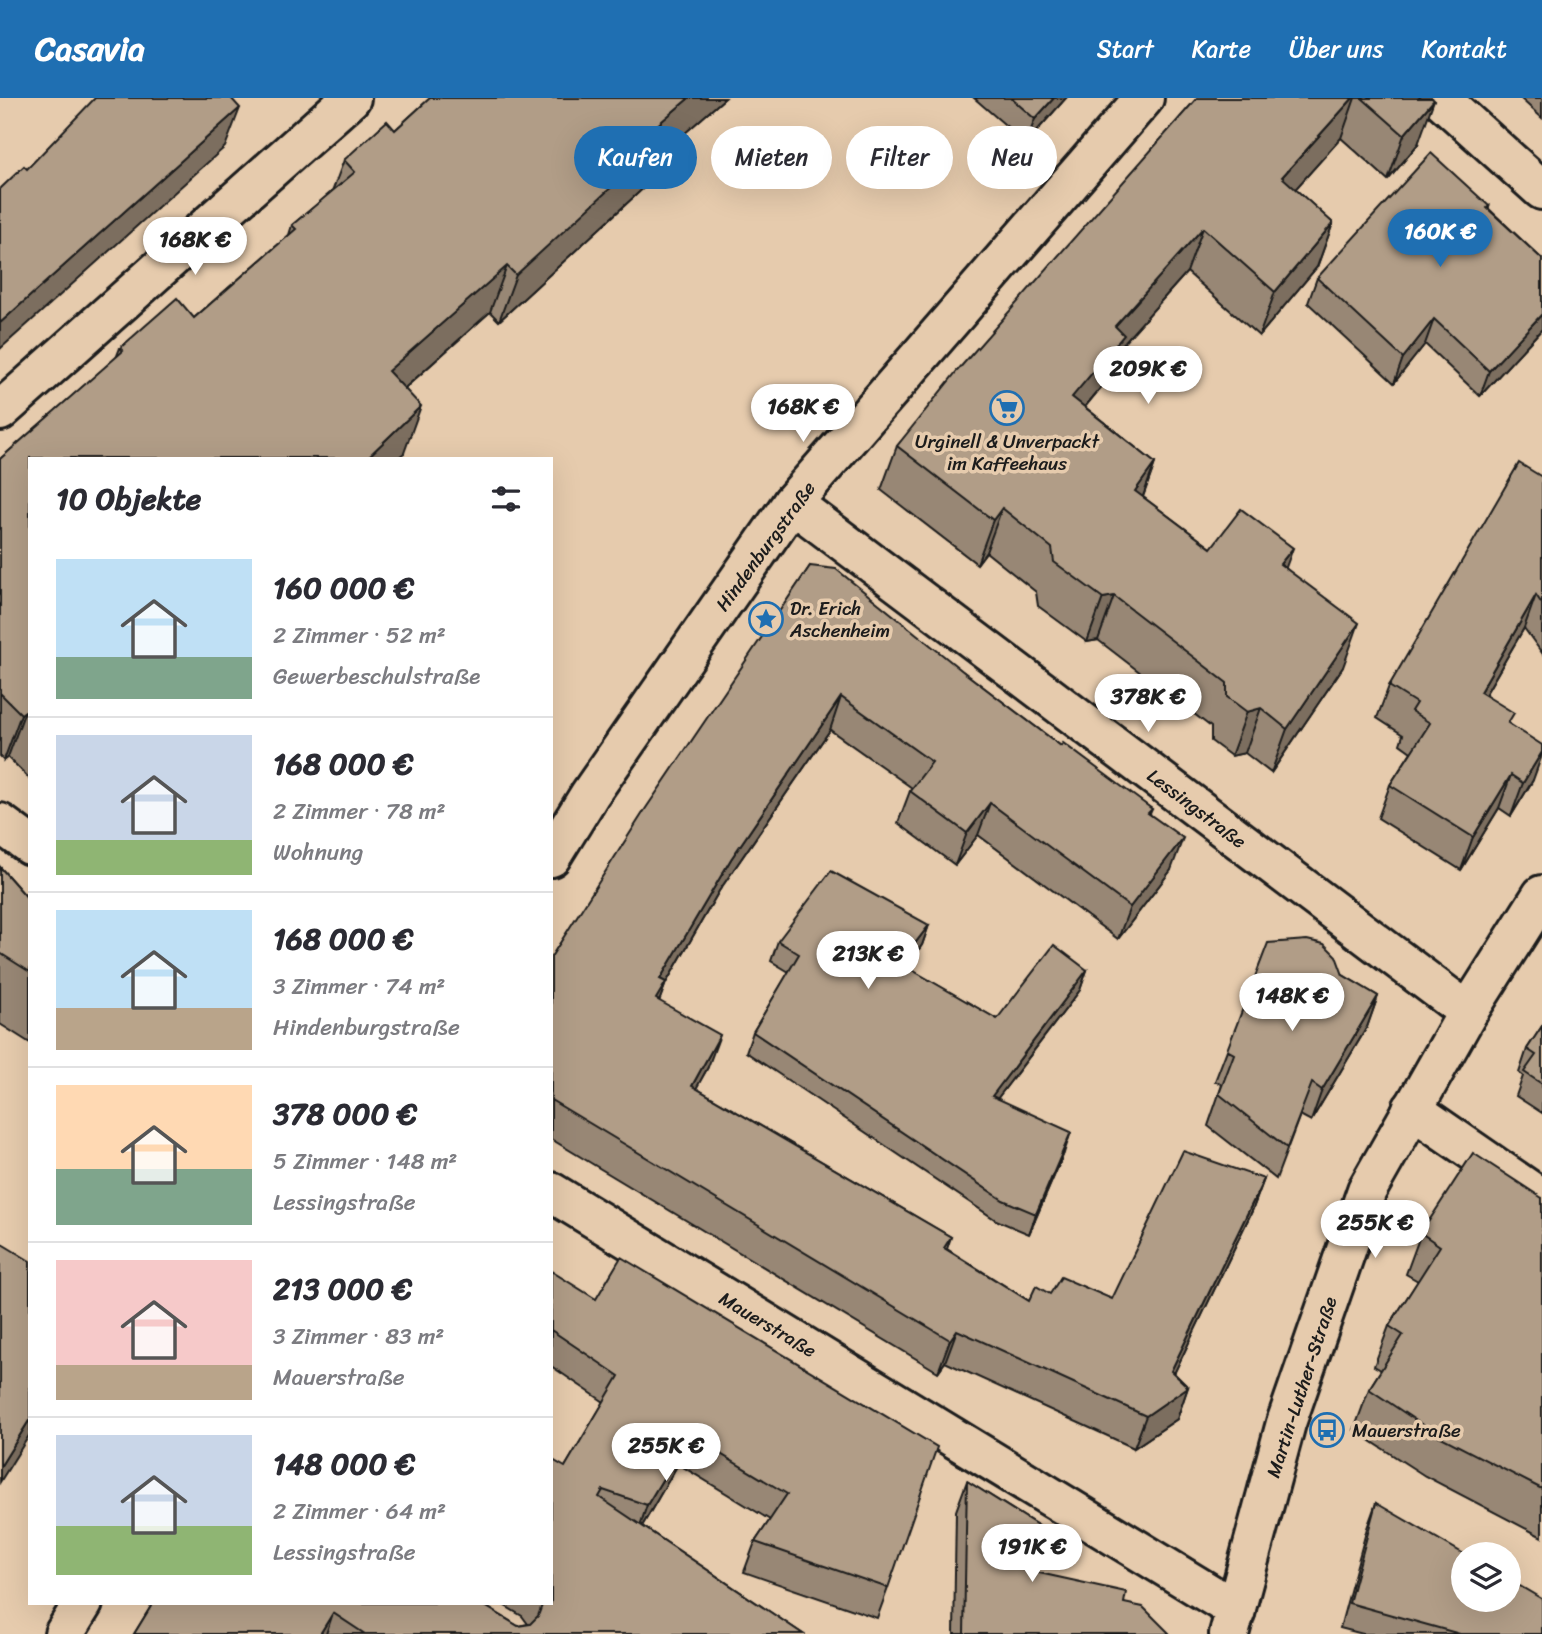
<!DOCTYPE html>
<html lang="de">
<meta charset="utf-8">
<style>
:root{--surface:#fff;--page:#f7f7f7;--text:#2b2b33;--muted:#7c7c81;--line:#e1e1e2;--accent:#1f6fb2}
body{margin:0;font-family:Sriracha,sans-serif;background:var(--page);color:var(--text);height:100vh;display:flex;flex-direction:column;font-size:26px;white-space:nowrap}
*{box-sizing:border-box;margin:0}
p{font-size:23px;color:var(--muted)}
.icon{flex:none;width:38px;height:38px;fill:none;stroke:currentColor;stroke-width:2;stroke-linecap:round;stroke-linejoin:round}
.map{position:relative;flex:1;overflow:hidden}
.details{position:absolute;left:28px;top:359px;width:525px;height:1148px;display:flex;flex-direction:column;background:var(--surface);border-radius:0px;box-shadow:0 7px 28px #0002}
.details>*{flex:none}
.hud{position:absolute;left:574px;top:28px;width:665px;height:63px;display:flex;gap:14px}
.buttons{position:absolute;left:1451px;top:1444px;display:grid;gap:14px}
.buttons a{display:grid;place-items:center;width:70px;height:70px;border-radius:50%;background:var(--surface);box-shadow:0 7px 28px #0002;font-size:35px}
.price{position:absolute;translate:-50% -60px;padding:0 16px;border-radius:24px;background:#fff;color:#222;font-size:23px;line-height:46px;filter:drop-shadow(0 2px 4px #0008)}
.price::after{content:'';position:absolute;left:50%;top:42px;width:21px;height:16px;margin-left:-10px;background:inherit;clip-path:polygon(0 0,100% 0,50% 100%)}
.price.current{background:var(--accent);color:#fff}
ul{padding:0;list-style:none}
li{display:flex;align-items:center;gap:21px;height:175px;padding:0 28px}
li+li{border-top:2px solid var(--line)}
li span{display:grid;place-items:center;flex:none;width:196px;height:140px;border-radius:0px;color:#555}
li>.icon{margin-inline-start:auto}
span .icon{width:84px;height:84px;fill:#fffc;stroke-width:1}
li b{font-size:30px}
h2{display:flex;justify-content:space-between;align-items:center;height:84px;padding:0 28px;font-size:30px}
.chip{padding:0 24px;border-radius:32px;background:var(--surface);box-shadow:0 7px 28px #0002;font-size:24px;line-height:63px}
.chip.current{background:var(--accent);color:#fff}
header{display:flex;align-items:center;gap:42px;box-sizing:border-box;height:98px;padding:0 35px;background:var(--accent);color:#fff}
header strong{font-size:33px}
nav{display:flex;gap:38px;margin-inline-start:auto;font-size:24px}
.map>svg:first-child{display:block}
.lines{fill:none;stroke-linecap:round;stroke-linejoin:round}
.street-casing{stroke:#1c1c1c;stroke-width:44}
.street{stroke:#e6cbad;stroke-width:38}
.wall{fill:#988774;stroke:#1c1c1c;stroke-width:2}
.shaded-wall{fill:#7c6e5e;stroke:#1c1c1c;stroke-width:2}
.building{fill:#b19d87;stroke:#1c1c1c;stroke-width:2}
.labels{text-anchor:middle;stroke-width:7;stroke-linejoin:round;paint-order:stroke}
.poi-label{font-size:19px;fill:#1c1c1c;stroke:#e6cbad;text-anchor:start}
.street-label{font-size:19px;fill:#1c1c1c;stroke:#e6cbad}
</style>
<header>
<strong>Casavia</strong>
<nav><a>Start</a><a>Karte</a><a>Über uns</a><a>Kontakt</a></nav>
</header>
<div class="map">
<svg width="1542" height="1536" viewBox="0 0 1542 1536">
<rect width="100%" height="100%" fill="#e6cbad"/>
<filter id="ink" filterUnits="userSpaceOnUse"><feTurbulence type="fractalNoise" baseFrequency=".0143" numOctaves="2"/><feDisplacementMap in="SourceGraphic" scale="14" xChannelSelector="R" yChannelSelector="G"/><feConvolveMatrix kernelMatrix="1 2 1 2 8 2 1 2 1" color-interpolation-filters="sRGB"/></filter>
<g filter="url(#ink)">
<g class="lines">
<g class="street-casing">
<g id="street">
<polyline points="1440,0 1542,92"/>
<polyline points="0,313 351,0"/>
<polyline points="792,405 1468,914"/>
<polyline points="0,725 30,747"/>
<polyline points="551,759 590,696 792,405 1144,0"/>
<polyline points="1412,1011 1542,1101"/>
<polyline points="551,1094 1236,1512"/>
<polyline points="64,1536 83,1505"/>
<polyline points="1229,1536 1286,1325 1367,1092 1468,914 1542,797"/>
</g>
</g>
<use href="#street" class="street"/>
</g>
<g class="wall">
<polygon points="430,0 725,0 660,57 649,85 499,223 490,214 404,291 404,355 30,360 30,681 8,659 4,662 0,658 0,361 116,260 120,250 194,220 289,137 292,127 332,94 344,62 395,32"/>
<polygon points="974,0 1066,0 1026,45"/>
<polygon points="1197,0 1432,0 1418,46 1388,82 1341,40 1295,91 1333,125 1317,169 1259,238 1187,174 1120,249 1108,281 1085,309 1155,365 1143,399 1211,450 1286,470 1343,569 1271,675 1245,655 1231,658 1211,643 1211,629 1098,542 1087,544 1038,508 1036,494 986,454 977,466 881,392 897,348"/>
<polygon points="1520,0 1542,0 1542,20"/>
<polygon points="1489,108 1488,110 1542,161 1542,231 1480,298 1425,246 1394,285 1308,205 1317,180"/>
<polygon points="1542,379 1542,555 1524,530 1485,597 1510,626 1533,682 1511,718 1499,710 1461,772 1378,720 1390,687 1411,654 1400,646 1403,637 1377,620 1389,588"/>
<polygon points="810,468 965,575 1061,648 1152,711 1150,716 1171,772 1118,841 978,737 955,767 898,725 910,693 912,690 830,632 719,793 666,885 659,903 708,969 696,990 951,1139 947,1151 1029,1203 1050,1196 1112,1201 1264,1081 1252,1113 1174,1275 1188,1289 1177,1321 1134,1350 945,1264 938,1274 551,1041 551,859"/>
<polygon points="0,769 30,803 30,945 0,926"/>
<polygon points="929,827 922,847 906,869 997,921 1087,872 1080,892 997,1001 1064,1055 1029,1136 996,1122 746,954 753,934 789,874 771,863 778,843"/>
<polygon points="1343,877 1378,898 1367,929 1311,1023 1300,1017 1276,1081 1208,1028 1222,987 1215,983 1227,952"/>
<polygon points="1542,928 1542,1015 1516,998 1523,978 1519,975 1527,951"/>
<polygon points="1542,1100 1542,1439 1425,1378 1354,1332 1369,1291 1381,1272 1374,1268 1389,1228 1418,1183 1406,1176 1421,1135"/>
<polygon points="551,1173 888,1490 877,1520 744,1474 755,1444 770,1422 678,1366 642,1428 803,1536 134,1536 153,1505 480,1505 518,1528 528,1526 522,1518 500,1505 551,1505 565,1369 604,1304 551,1268"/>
<polygon points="967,1383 1042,1430 1031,1459 1023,1472 1124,1505 1169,1536 954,1536 956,1413"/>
<polygon points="1376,1405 1542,1536 1363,1536 1340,1530 1367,1430"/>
</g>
<g class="shaded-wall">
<polygon points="689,0 725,0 660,57 649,85 499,223 516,177 656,28"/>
<polygon points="1054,0 1066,0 1026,45 1035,21"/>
<polygon points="1353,0 1355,0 1341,40 1266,124 1282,79"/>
<polygon points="1434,2 1418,46 1388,82 1404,37"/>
<polygon points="240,10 225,49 0,251 0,225"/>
<polygon points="1333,125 1317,169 1259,238 1275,194"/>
<polygon points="1203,130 1187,174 1120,249 1108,281 1056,343 1072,299 1115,228"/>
<polygon points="507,168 490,214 371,320 388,273"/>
<polygon points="1542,216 1542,231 1480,298 1489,273"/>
<polygon points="1434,221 1425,246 1394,285 1403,260"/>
<polygon points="421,308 404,355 398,360 367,360"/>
<polygon points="1155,365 1139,409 1135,393"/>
<polygon points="1002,410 986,454 977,466 993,422"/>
<polygon points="1293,450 1277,494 1280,466"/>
<polygon points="1536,497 1524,530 1468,626 1480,594"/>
<polygon points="1114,498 1098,542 1087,544 1103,500"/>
<polygon points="1359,525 1343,569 1271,675 1287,631"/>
<polygon points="841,599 830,632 719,793 666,885 654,917 649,914 660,881 731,761"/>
<polygon points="1261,610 1245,655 1231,658 1247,614"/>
<polygon points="25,613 8,659 4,662 21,616"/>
<polygon points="1542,654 1542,657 1533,682 1511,718 1523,685"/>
<polygon points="1511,677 1499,710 1461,772 1473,739"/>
<polygon points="990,705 978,737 955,767 967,735"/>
<polygon points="1183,740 1171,772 1118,841 1130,809"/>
<polygon points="929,827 922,847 893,886 900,865"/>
<polygon points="1087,872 1080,892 984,1018 992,998"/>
<polygon points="1378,898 1367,929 1311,1023 1322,992"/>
<polygon points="720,937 708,969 680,1020 692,988"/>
<polygon points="1071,1034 1064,1055 1029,1136 1036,1116"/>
<polygon points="1264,1081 1252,1113 1160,1305 1171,1273"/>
<polygon points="957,1232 945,1264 938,1274 950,1242"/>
<polygon points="1188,1289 1177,1321 1134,1350 1146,1318"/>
<polygon points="30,1321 30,1336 0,1384 0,1369"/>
<polygon points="689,1337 678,1366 637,1437 647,1407"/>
<polygon points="1042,1430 1031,1459 1006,1500 1017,1470"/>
<polygon points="333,1515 326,1536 320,1536"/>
</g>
<g class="building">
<polygon points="95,0 231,0 240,10 0,225 0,91 24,68 27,71"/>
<polygon points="430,0 689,0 656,28 666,39 516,177 507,168 388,273 421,308 367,360 30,360 30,617 25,613 21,616 0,595 0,361 123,253 120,250 177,200 194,220 296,131 292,127 355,74 344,62 387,23 395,32"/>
<polygon points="1011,0 1054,0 1035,21"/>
<polygon points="1197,0 1353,0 1282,79 1333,125 1275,194 1203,130 1115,228 1124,237 1072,299 1155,365 1135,393 1211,450 1241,411 1293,450 1280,466 1359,525 1287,631 1261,610 1247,614 1227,599 1227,585 1114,498 1103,500 1054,464 1052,450 1002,410 993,422 897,348 957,273"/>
<polygon points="1362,0 1432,0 1434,2 1404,37"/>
<polygon points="1431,55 1489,108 1487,110 1542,161 1542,216 1489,273 1434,221 1403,260 1317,180"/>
<polygon points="1519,365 1542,379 1542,506 1536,497 1480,594 1514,615 1508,625 1542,647 1542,654 1523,685 1511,677 1473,739 1390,687 1430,625 1411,613 1416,605 1389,588"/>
<polygon points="810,468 836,471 965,575 1061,648 1063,645 1152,711 1148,715 1183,740 1130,809 990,705 967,735 910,693 932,664 841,599 731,761 660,881 666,884 656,901 720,937 692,988 951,1139 944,1150 1029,1203 1036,1188 1050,1196 1061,1179 1112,1201 1183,1053 1264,1081 1171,1273 1188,1289 1146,1318 957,1232 950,1242 551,1002 551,859 646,710"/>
<polygon points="0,769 30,803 30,874 0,855"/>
<polygon points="831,773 929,827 900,865 997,921 1054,847 1087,872 992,998 1071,1034 1036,1116 1003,1102 753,934 799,856 778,843"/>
<polygon points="1307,842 1324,846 1336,858 1343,877 1378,898 1322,992 1312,985 1287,1050 1219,996 1234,956 1227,952 1268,845"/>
<polygon points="1542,928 1542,986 1524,974 1536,957 1527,951"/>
<polygon points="1473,1055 1542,1100 1542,1391 1439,1338 1369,1291 1403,1237 1389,1228 1440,1148 1421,1135"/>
<polygon points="2,1146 30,1163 30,1321 0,1369 0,1149"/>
<polygon points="621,1159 937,1349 888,1490 755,1444 787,1396 689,1337 647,1407 603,1392 599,1399 803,1536 365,1536 333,1515 320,1536 134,1536 153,1505 480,1505 518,1528 530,1526 538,1518 542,1507 541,1505 551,1505 551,1361 565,1369 619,1278 551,1232 551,1173 596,1201"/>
<polygon points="967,1383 1042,1430 1017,1470 1126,1494 1124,1505 1143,1509 1169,1535 1167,1536 964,1536"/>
<polygon points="1376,1405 1464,1456 1463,1456 1463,1502 1508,1502 1508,1481 1542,1501 1542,1536 1460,1536 1349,1505"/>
</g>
</g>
<defs>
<g id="supermarket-ring" transform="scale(1.75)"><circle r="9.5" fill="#e6cbad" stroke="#1f6fb2" stroke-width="1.5"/><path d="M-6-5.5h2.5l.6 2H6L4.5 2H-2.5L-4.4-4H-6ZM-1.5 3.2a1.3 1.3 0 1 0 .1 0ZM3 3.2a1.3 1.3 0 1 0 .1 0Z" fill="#1f6fb2"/></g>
<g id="sight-ring" transform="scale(1.75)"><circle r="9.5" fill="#e6cbad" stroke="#1f6fb2" stroke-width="1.5"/><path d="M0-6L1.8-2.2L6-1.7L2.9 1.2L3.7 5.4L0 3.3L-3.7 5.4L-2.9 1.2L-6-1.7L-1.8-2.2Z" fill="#1f6fb2"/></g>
<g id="bus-ring" transform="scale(1.75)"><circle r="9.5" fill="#e6cbad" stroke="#1f6fb2" stroke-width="1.5"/><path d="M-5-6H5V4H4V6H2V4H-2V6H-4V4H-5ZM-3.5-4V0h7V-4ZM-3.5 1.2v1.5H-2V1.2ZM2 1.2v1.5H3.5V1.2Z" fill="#1f6fb2"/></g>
</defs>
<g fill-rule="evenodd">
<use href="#supermarket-ring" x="1007" y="310"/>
<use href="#sight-ring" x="766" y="521"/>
<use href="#bus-ring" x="1327" y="1332"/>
</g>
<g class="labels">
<g class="poi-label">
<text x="1007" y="350" text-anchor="middle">Urginell &amp; Unverpackt<tspan x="1007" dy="22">im Kaffeehaus</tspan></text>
<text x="790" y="517">Dr. Erich<tspan x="790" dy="22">Aschenheim</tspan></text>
<text x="1352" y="1339">Mauerstraße</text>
</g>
<g class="street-label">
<text transform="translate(765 448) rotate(-54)" y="7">Hindenburgstraße</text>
<text transform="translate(1197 710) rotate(37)" y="7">Lessingstraße</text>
<text transform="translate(768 1226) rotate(31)" y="7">Mauerstraße</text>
<text transform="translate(1301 1289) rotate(-72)" y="7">Martin-Luther-Straße</text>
</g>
</g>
</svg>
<div class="buttons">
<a><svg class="icon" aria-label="layers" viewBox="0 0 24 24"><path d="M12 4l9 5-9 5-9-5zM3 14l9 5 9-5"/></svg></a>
</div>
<b class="price current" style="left:1440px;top:171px">160K €</b>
<b class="price" style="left:195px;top:179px">168K €</b>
<b class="price" style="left:1148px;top:308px">209K €</b>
<b class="price" style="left:803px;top:346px">168K €</b>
<b class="price" style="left:1148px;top:636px">378K €</b>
<b class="price" style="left:868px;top:893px">213K €</b>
<b class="price" style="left:1292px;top:935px">148K €</b>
<b class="price" style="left:1375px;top:1162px">255K €</b>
<b class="price" style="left:666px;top:1385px">255K €</b>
<b class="price" style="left:1032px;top:1486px">191K €</b>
<div class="hud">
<a class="chip current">Kaufen</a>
<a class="chip">Mieten</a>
<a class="chip">Filter</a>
<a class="chip">Neu</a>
</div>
<section class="details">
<h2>10 Objekte<svg class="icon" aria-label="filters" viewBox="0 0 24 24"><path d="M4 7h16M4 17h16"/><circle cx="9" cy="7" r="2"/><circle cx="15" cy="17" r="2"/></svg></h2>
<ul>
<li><span style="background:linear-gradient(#bfe0f5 70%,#7fa58c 0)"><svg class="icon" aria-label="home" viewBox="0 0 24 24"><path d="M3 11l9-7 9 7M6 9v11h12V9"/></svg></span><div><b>160 000 €</b><p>2 Zimmer · 52 m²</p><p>Gewerbeschulstraße</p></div></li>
<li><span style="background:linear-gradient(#c9d6e8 75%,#8fb573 0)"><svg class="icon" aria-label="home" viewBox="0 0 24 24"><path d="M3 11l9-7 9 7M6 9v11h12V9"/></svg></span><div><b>168 000 €</b><p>2 Zimmer · 78 m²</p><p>Wohnung</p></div></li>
<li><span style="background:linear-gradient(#bfe0f5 70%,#b9a48a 0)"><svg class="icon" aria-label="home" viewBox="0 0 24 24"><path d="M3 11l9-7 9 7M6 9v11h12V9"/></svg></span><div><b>168 000 €</b><p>3 Zimmer · 74 m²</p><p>Hindenburgstraße</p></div></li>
<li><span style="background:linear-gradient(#ffd9b3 60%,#7fa58c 0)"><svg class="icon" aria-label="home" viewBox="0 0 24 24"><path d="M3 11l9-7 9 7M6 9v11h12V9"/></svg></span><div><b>378 000 €</b><p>5 Zimmer · 148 m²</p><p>Lessingstraße</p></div></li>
<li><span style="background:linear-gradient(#f6c9c9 75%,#b9a48a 0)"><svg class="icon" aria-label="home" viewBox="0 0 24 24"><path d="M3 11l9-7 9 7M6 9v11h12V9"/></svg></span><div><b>213 000 €</b><p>3 Zimmer · 83 m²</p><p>Mauerstraße</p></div></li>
<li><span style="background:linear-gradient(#c9d6e8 65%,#8fb573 0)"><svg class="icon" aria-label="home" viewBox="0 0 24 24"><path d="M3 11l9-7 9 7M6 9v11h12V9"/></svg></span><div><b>148 000 €</b><p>2 Zimmer · 64 m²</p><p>Lessingstraße</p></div></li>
</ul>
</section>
</div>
